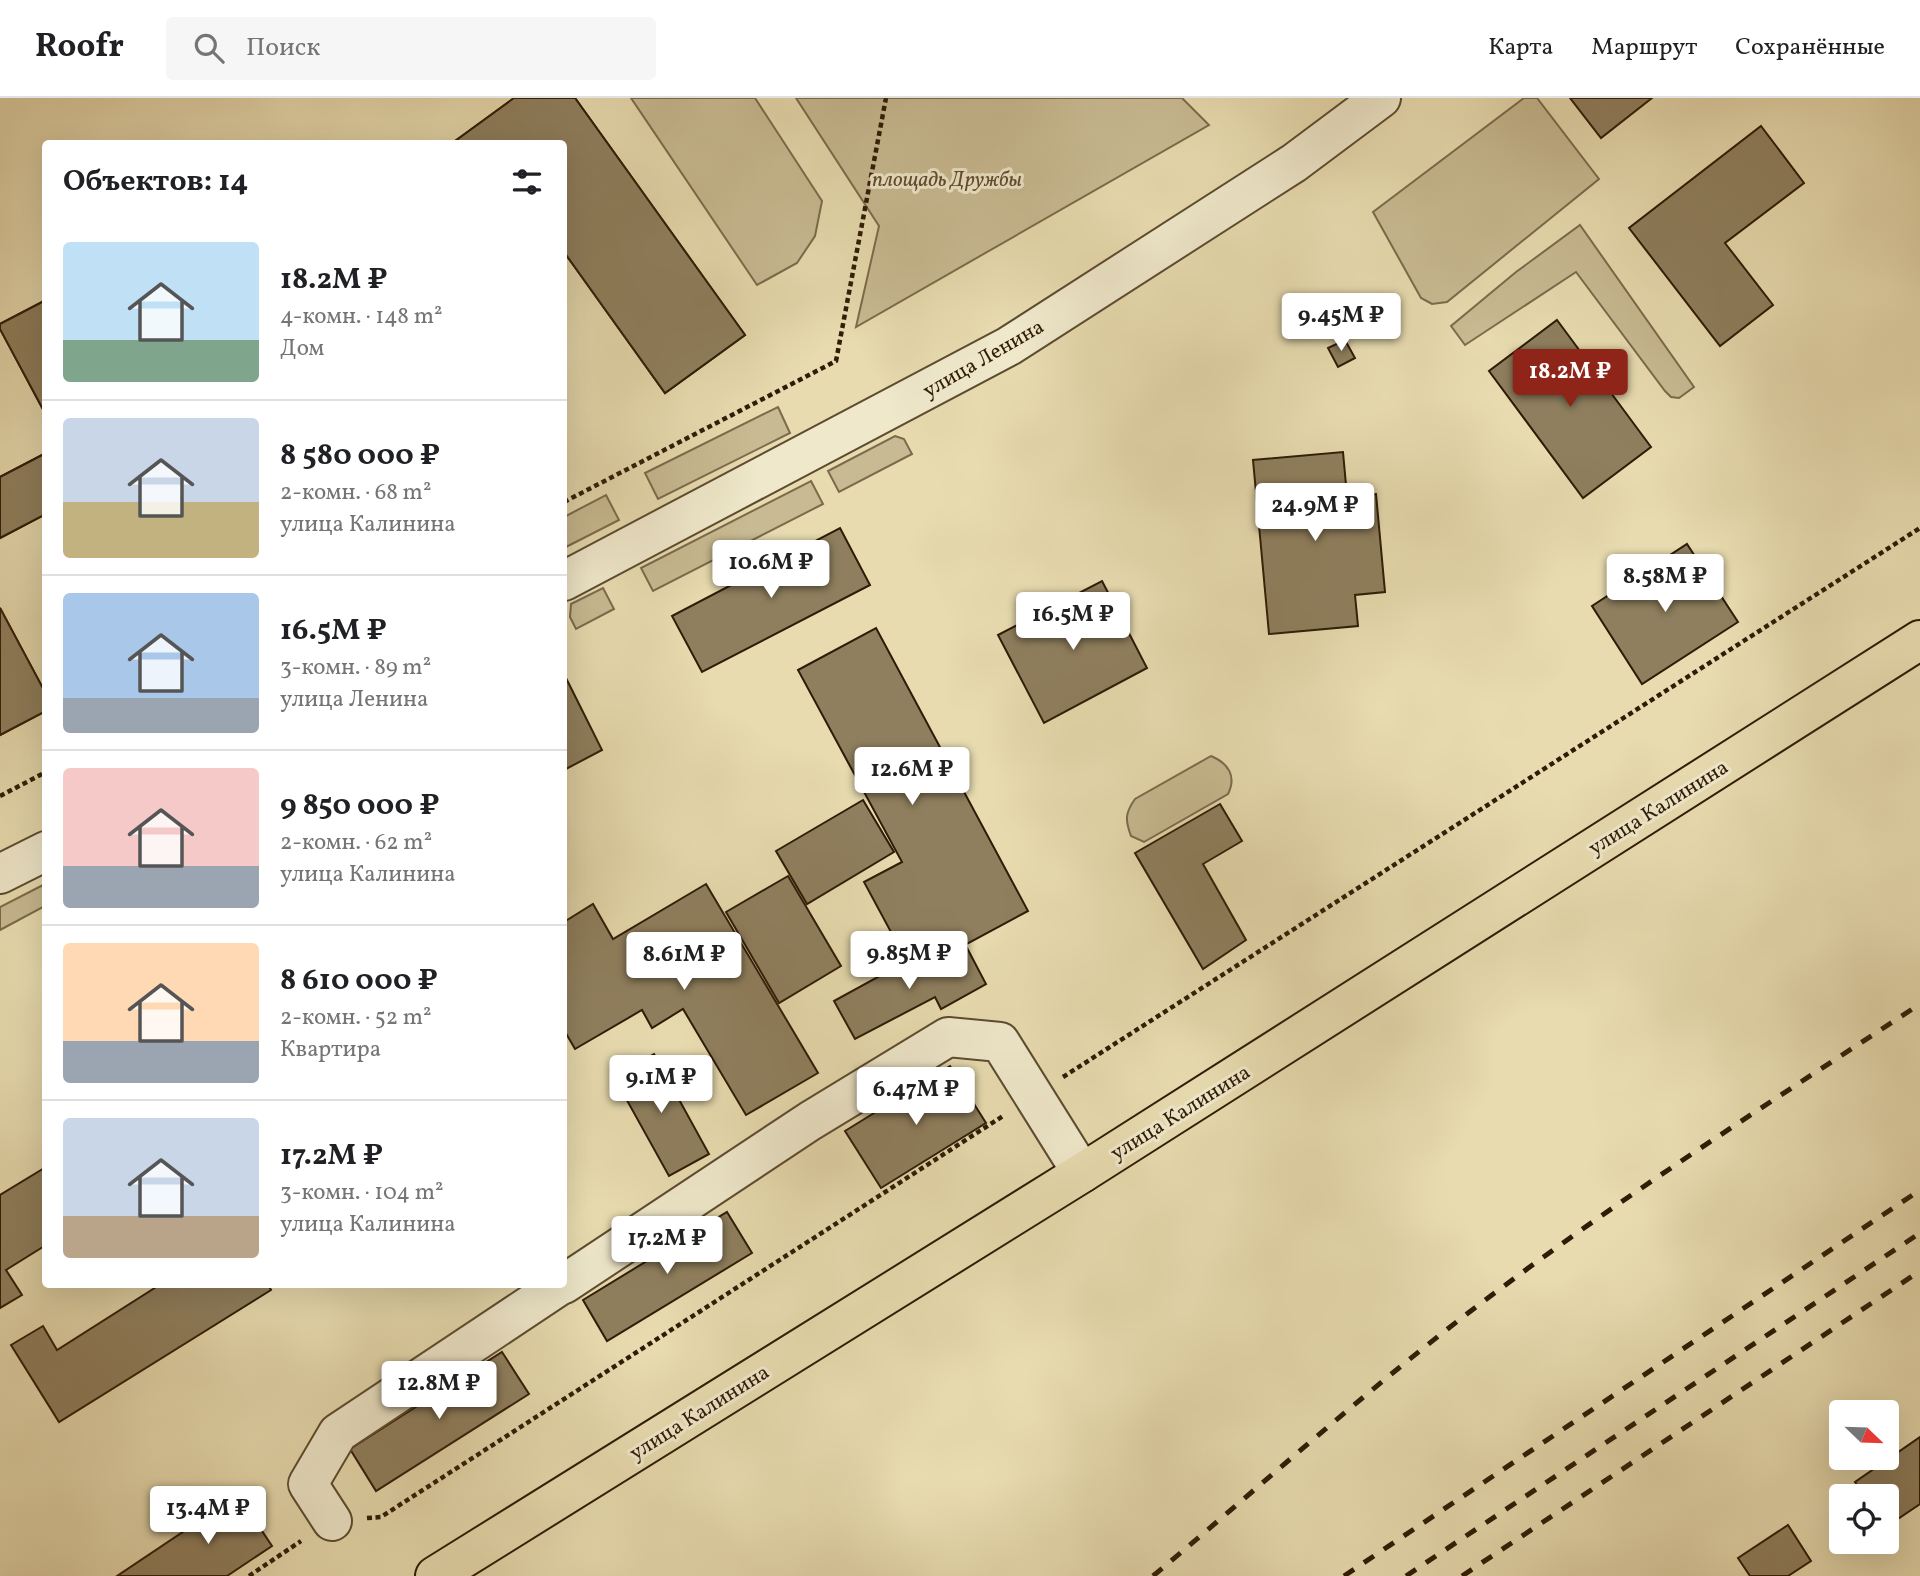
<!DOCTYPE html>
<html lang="ru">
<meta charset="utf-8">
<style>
:root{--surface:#fff;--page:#f6f6f6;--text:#202124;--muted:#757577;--line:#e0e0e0;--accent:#8f2418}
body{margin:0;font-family:Vollkorn,serif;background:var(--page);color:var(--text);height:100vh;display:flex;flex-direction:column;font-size:26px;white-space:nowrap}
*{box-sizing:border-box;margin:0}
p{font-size:23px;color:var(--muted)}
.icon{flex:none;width:38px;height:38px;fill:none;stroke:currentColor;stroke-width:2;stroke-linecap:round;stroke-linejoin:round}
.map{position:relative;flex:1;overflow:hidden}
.sheet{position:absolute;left:42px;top:42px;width:525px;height:1148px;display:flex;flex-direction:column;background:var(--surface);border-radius:7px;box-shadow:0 7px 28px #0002}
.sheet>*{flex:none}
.needle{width:46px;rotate:113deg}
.tools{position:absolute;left:1829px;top:1302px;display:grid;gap:14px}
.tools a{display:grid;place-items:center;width:70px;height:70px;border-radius:7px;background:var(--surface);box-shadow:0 7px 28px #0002;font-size:35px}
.price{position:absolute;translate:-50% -60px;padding:0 16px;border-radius:7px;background:#fff;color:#222;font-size:23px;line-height:46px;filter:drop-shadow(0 2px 4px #0008)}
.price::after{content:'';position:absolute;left:50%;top:42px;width:21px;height:16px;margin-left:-10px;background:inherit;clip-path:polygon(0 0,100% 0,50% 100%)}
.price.selected{background:var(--accent);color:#fff}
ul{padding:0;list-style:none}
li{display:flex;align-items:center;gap:21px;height:175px;padding:0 21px}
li+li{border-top:2px solid var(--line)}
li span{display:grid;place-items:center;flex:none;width:196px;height:140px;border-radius:7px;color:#555}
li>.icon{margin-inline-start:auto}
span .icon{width:84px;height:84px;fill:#fffc;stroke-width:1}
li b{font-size:30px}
h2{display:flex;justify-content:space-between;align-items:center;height:84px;padding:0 21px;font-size:30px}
header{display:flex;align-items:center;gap:42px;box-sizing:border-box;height:98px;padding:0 35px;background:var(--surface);border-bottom:2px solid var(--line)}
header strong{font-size:33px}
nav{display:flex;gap:38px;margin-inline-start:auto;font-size:24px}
.search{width:490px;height:63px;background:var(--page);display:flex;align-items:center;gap:18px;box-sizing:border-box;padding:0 24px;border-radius:7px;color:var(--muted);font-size:26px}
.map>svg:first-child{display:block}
.green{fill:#c8ba92;stroke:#7c6a4c;stroke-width:2}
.building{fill:#8f7f5e;stroke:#2f1b06;stroke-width:2}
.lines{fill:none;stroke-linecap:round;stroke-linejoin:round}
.minor-casing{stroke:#5d4b30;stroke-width:42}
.major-casing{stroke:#2f1b06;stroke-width:42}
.path{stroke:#2f1b06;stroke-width:4.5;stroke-dasharray:5 3.5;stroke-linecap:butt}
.minor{stroke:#efe8cb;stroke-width:38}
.major{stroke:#e7dbaf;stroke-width:38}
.rail{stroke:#2f1b06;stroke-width:5;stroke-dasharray:12 12;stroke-linecap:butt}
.labels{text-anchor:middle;stroke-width:6;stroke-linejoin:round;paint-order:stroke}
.park-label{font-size:21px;font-style:italic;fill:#5d4b30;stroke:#efe8cb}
.street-label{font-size:21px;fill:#2f1b06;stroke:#efe8cb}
</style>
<header>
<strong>Roofr</strong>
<div class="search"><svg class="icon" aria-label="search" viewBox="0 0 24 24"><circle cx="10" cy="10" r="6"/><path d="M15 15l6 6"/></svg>Поиск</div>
<nav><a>Карта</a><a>Маршрут</a><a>Сохранённые</a></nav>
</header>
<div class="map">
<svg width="1920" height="1478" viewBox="0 0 1920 1478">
<rect width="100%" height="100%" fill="#e7dbaf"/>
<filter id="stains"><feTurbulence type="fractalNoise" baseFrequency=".00286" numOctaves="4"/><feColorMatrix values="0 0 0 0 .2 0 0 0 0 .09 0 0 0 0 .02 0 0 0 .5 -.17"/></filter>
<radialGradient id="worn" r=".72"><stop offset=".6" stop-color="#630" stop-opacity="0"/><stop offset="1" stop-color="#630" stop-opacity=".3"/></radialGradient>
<g class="green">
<polygon points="631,0 755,0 822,103 815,138 797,165 757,187"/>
<polygon points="796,0 1182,0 1209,27 856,229 879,128"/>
<polygon points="1524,0 1537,0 1599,81 1447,204 1432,206 1421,200 1373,114"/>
<polygon points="1580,127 1694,289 1679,300 1671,299 1665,293 1576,174 1465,247 1451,228 1516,174"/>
<polygon points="778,309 790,335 658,401 645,375"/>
<polygon points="895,338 904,341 912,356 839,394 828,373"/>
<polygon points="811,383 823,406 653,493 641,470"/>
<polygon points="606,397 619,422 564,450 564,419"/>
<polygon points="603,490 614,511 576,531 570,519 571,506"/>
<path d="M1211,658c17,7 26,20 17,38l-84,48 -13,-6c-6,-16 -6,-23 4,-37z"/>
<polygon points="45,786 45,808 0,832 0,809"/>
</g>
<g class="building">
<polygon points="514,0 575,0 745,237 665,295 564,154 564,46 451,46"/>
<polygon points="514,0 575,0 745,237 665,295 564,154 564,46 451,46"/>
<polygon points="1570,0 1652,0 1601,40"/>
<polygon points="1761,28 1804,85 1725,145 1773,207 1720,248 1629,130"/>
<polygon points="46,202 46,317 0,231 0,226"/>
<polygon points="46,202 46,317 0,231 0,226"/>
<polygon points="1557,222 1651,349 1583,400 1489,273"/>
<polygon points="1345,242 1355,260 1338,269 1328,250"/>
<polygon points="1343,354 1347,398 1376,396 1385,494 1355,497 1358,528 1269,536 1253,362"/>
<polygon points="46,355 46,416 0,440 0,379"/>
<polygon points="46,355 46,416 0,440 0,379"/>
<polygon points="840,430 870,487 702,574 672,518"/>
<polygon points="1687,446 1738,524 1642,586 1592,508"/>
<polygon points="1102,483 1147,570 1044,625 998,537"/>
<polygon points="0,510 46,596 46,613 0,637"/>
<polygon points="0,510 46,596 46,613 0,637"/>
<polygon points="876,530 1028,813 913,875 864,784 902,764 798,572"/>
<polygon points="566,580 602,652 564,672 564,581"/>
<polygon points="863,702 894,754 807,806 776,753"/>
<polygon points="1220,706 1242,743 1203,766 1246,842 1203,871 1135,755"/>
<polygon points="788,778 841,868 779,905 726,814"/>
<polygon points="706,786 818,975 746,1017 683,911 652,930 642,912 575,951 564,932 564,824 593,806 613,841"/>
<polygon points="966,848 986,886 941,911 935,899 855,941 834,903 905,864 912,877"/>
<polygon points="654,956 709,1056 669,1078 614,979"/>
<polygon points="950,968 986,1025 881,1090 845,1033"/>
<polygon points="46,1069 46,1147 6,1172 22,1197 0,1210 0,1097"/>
<polygon points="727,1114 752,1155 607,1243 583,1202"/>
<polygon points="161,1186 268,1186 271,1192 59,1324 11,1247 43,1228 57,1252"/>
<polygon points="502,1254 529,1296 376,1393 350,1351"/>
<polygon points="1920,1339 1920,1406 1886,1429 1886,1398 1865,1398 1855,1384"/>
<polygon points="238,1397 272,1448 227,1478 117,1478"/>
<polygon points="1788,1427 1811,1463 1788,1478 1750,1478 1738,1460"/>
</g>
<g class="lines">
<g class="minor-casing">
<g id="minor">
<polyline points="564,483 1009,248 1294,65 1381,0"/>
<polyline points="0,776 46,753"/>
<polyline points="564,1186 810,1023 948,939 1000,944 1082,1075"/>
<polyline points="332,1423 308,1386 338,1335 562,1186"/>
</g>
</g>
<g class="major-casing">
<polyline id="major" points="435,1478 1082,1075 1920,542"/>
</g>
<g class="path">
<polyline points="564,404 836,263 886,0"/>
<polyline points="0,698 46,674"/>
<polyline points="1063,979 1920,430"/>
<polyline points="367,1420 381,1419 1003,1018"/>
<polyline points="249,1478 301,1443"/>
</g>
<use href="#minor" class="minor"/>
<use href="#major" class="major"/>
<g class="rail">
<path d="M1153,1478c116,-97 229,-200 351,-290 134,-100 276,-190 416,-282"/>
<polyline points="1344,1478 1920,1092"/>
<polyline points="1406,1478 1920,1135"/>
<polyline points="1462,1478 1920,1173"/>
</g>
</g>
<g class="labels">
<g class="park-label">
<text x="947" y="88">площадь Дружбы</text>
</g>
<g class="street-label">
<text transform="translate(983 260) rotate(-30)" y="7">улица Ленина</text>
<text transform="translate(1658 709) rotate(-32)" y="7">улица Калинина</text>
<text transform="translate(1180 1014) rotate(-32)" y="7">улица Калинина</text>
<text transform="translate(699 1314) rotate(-32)" y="7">улица Калинина</text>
</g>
</g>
<rect width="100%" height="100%" filter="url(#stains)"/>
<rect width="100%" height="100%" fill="url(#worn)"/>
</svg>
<div class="tools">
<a><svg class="needle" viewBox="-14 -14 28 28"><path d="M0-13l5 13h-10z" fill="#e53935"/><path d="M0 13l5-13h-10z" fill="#757577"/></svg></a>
<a><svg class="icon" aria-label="locate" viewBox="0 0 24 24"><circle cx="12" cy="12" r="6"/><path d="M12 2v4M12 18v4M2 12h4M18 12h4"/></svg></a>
</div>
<b class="price" style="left:1341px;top:255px">9.45M ₽</b>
<b class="price selected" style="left:1570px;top:311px">18.2M ₽</b>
<b class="price" style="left:1315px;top:445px">24.9M ₽</b>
<b class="price" style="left:771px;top:502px">10.6M ₽</b>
<b class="price" style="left:1665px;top:516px">8.58M ₽</b>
<b class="price" style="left:1073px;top:554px">16.5M ₽</b>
<b class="price" style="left:912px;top:709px">12.6M ₽</b>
<b class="price" style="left:909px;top:893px">9.85M ₽</b>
<b class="price" style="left:684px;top:894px">8.61M ₽</b>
<b class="price" style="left:661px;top:1017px">9.1M ₽</b>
<b class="price" style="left:916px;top:1029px">6.47M ₽</b>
<b class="price" style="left:667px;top:1178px">17.2M ₽</b>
<b class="price" style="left:439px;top:1323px">12.8M ₽</b>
<b class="price" style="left:208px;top:1448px">13.4M ₽</b>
<section class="sheet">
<h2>Объектов: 14<svg class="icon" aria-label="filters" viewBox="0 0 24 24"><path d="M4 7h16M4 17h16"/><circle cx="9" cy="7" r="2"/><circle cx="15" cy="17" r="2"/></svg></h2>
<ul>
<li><span style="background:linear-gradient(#bfe0f5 70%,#7fa58c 0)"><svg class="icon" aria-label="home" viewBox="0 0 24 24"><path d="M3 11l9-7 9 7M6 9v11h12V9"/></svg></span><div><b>18.2M ₽</b><p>4-комн. · 148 m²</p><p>Дом</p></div></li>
<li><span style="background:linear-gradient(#c9d6e8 60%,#c2b280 0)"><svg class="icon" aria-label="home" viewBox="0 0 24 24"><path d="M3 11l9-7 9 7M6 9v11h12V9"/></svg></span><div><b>8 580 000 ₽</b><p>2-комн. · 68 m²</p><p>улица Калинина</p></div></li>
<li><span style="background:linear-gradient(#a9c7e8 75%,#9aa5b1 0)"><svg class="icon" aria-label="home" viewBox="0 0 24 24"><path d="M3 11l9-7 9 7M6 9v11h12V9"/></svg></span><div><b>16.5M ₽</b><p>3-комн. · 89 m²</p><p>улица Ленина</p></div></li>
<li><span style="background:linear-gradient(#f6c9c9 70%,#9aa5b1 0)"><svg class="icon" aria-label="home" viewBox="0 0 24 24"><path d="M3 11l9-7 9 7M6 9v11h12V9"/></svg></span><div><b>9 850 000 ₽</b><p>2-комн. · 62 m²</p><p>улица Калинина</p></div></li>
<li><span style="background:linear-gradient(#ffd9b3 70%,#9aa5b1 0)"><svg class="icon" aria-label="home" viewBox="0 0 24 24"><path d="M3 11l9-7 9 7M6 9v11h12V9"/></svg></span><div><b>8 610 000 ₽</b><p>2-комн. · 52 m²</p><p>Квартира</p></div></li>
<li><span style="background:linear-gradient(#c9d6e8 70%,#b9a48a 0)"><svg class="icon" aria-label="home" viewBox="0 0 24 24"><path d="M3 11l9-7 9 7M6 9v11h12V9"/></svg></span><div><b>17.2M ₽</b><p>3-комн. · 104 m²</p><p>улица Калинина</p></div></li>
</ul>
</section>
</div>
